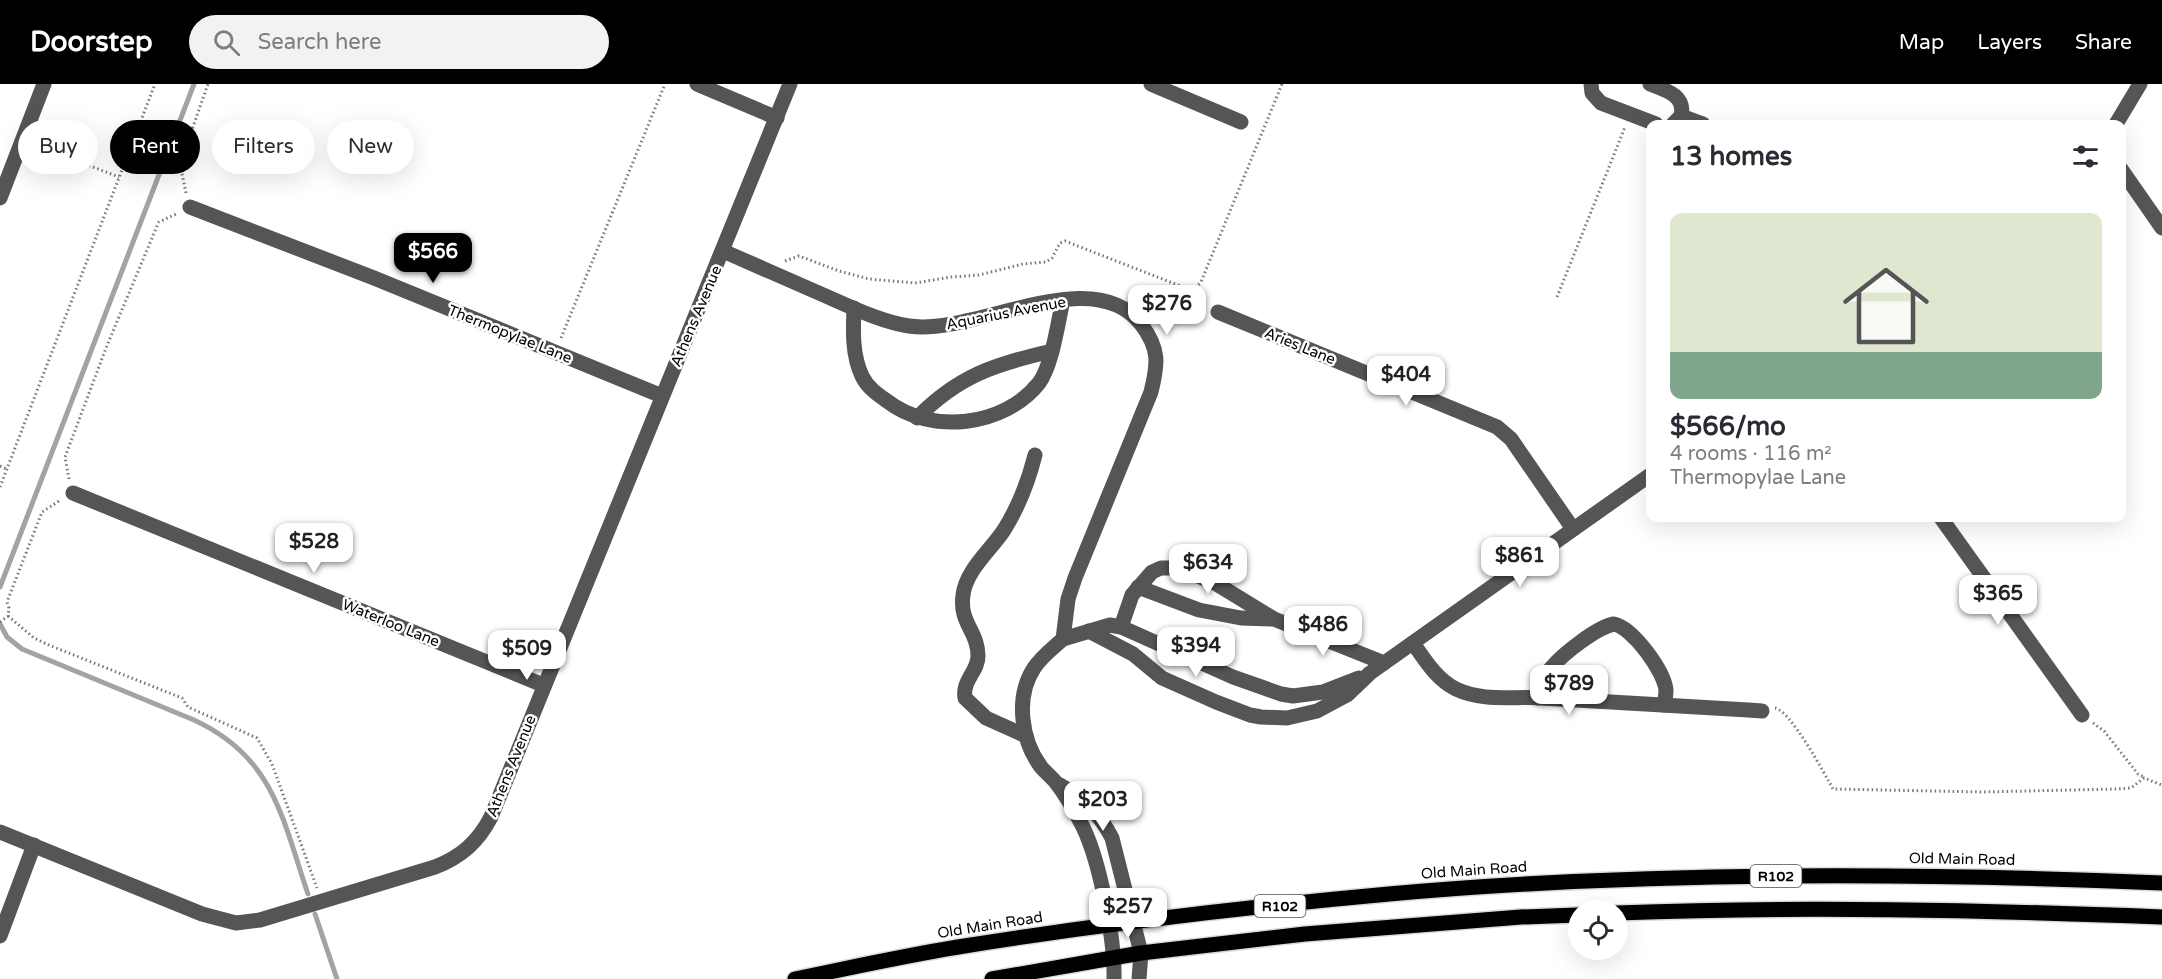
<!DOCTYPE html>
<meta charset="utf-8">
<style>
:root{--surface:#fff;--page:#f2f2f3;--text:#2b2b33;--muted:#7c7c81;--accent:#000}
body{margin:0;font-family:"Varela Round",sans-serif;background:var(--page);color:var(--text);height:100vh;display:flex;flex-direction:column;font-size:22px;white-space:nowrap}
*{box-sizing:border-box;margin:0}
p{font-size:20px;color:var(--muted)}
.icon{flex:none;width:33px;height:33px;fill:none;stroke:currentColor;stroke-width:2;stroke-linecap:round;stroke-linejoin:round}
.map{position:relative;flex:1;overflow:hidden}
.panel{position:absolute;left:1646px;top:36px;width:480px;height:402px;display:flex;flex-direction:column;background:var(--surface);border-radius:12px;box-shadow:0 6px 24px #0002}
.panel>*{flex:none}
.top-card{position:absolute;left:18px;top:36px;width:570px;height:54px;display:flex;gap:12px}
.buttons{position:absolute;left:1568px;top:816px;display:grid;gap:12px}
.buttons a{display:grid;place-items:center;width:60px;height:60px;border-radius:50%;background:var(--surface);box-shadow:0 6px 24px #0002;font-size:30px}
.price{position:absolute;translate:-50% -51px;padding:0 14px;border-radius:12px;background:#fff;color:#222;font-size:20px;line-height:39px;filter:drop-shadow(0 2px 3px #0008)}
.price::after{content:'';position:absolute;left:50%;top:36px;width:18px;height:14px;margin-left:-9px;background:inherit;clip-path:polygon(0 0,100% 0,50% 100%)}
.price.active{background:var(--accent);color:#fff}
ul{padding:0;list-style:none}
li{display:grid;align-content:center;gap:12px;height:318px;padding:0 24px}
li span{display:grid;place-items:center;height:186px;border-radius:12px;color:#555}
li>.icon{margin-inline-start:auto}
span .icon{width:108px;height:108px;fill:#fffc;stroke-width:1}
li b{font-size:26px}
h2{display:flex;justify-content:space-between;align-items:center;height:72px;padding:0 24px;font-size:26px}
.chip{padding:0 21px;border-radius:27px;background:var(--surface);box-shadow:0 6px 24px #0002;font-size:21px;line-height:54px}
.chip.active{background:var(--accent);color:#fff}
header{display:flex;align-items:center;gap:36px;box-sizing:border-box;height:84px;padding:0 30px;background:var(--accent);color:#fff}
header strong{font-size:28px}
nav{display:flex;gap:33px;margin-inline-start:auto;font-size:21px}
.search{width:420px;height:54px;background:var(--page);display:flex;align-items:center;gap:15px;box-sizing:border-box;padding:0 21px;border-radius:33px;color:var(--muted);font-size:22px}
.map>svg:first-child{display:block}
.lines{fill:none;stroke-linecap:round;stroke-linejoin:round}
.stream{stroke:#a3a3a3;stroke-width:5}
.major-casing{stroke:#dbdbdb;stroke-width:18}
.path{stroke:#777;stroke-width:3;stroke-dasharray:1.5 3;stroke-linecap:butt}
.minor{stroke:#555;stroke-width:15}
.major{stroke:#000;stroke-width:15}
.labels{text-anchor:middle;stroke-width:5;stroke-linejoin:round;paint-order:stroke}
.shield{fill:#fff;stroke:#4c4c4c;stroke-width:1.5}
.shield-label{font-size:14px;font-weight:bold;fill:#000}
.street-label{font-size:15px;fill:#000;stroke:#fff}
</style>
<header>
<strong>Doorstep</strong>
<div class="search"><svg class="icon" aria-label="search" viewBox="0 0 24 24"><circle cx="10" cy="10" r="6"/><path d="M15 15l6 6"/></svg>Search here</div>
<nav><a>Map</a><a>Layers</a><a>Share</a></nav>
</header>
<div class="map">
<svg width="2162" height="895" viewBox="0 0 2162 895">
<rect width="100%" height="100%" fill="#fff"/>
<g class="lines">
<g class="stream">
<polyline points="0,503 194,0"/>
<path d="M0,540l7,13 15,12 172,71c80,37 88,98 114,174"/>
<polyline points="315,830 337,895"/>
</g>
<g class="major-casing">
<g id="major">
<path d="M1617,829c182,-7 364,-3 545,4"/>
<path d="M795,895c54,-11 108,-23 163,-32 143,-23 287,-40 431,-53 256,-23 517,-22 773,-11"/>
<polyline points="992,895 1141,869 1305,850 1521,833 1578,831"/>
</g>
</g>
<g class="path">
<polyline points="51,67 119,93"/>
<polyline points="32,69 48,74 54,58 41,53"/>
<polyline points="186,109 180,80 208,0"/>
<polyline points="785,177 799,172 839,187 869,195 915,199 951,193 979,191 1023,180 1046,178 1052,174 1060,159 1065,157 1188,205 1196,203 1201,198 1282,0"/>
<polyline points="1557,213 1625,43"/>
<polyline points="561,254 665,0"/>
<polyline points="0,382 7,385"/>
<polyline points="69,395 65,373 106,264 157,142 159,138 176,130"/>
<polyline points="0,403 155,0"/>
<polyline points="8,532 34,554 51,562 182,614 188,623 257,654 272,680 317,804"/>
<polyline points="0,538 8,532 9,524 7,518 42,428 59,417"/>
<path d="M1775,624c16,3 49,65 58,81l150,3 133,-3 15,-1 13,-10 18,7"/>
<polyline points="2093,639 2104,647 2138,690 2144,693"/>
</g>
<g class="minor">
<polyline points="697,0 777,34"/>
<polyline points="1151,0 1241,38"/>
<polyline points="1591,0 1592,9 1601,19 1656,40"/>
<path d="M1650,0c15,6 36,11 31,32l-8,8"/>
<polyline points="1681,32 1703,40"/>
<polyline points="2116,40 2140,0"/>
<polyline points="2121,85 2162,144"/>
<polyline points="0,114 44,0"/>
<polyline points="190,123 374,194 662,312"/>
<path d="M723,167c35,15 70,31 105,46 25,11 54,25 81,29 66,10 183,-65 232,-2 19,25 17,40 10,68l-76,186 -7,21 -5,40c-10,9 -21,17 -29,29 -19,29 -13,72 7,99 5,6 12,11 16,17 10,13 19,29 26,43 17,35 32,113 31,152"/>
<path d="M854,224c-1,22 -2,47 8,68 5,11 15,18 25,25 44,34 117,26 152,-18 13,-17 19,-61 24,-83"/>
<polyline points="1218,228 1497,343 1511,355 1573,445"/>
<path d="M917,334c41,-42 78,-54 135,-67"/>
<polyline points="73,409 543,601"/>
<polyline points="1941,434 2082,631"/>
<polyline points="1138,503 1199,526 1241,534 1271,535"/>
<polyline points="1121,543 1132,511 1152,488 1161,484 1179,484 1215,499 1274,535 1384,579"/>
<polyline points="1089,547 1133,570 1162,594 1216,618 1250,631 1261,633 1287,634 1317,627 1347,611 1370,589 1650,391"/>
<polyline points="1063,555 1110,541 1121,543 1233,593 1281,610 1293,612 1323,608 1359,594"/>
<path d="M1413,559c12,17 24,37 43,46 27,13 57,7 86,9 74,4 147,8 220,13"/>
<path d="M1538,614c3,-11 6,-22 14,-31 11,-13 45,-40 62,-43 19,4 50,47 52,66 0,5 -1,10 -2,15"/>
<path d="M1026,652l-40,-18 -21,-20c-3,-18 13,-26 13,-42 0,-25 -19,-33 -15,-61 3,-25 27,-44 41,-65 15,-24 24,-47 31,-75"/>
<path d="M1060,701c23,14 40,29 52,53l29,115 -2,26"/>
<path d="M0,748l202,82 34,9 24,-3 175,-53c26,-10 43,-25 56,-50l299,-733"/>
<polyline points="0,852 34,761"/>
</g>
<use href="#major" class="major"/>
</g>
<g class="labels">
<g class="shield">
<rect x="1750.5" y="781" width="51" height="22" rx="4.5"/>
<rect x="1254.5" y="811" width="51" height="22" rx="4.5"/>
</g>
<g class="shield-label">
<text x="1776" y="797">R102</text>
<text x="1280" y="827">R102</text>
</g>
<g class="street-label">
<text transform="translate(1006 229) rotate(-11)" y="5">Aquarius Avenue</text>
<text transform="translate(696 232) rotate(-67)" y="5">Athens Avenue</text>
<text transform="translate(510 250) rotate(22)" y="5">Thermopylae Lane</text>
<text transform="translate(1300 262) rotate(22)" y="5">Aries Lane</text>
<text transform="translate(391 539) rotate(22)" y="5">Waterloo Lane</text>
<text transform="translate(511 682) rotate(-68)" y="5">Athens Avenue</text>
<text transform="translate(1962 775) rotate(1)" y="5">Old Main Road</text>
<text transform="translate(1474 786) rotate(-4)" y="5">Old Main Road</text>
<text transform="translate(990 841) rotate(-9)" y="5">Old Main Road</text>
</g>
</g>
</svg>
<div class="buttons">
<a><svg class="icon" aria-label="locate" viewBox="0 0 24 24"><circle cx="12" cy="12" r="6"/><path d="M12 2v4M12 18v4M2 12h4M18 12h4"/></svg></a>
</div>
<b class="price active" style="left:433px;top:200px">$566</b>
<b class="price" style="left:1167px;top:252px">$276</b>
<b class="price" style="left:1406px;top:323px">$404</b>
<b class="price" style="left:314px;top:490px">$528</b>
<b class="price" style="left:1520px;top:504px">$861</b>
<b class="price" style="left:1208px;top:511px">$634</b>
<b class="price" style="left:1998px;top:542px">$365</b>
<b class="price" style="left:1323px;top:573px">$486</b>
<b class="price" style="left:1196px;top:594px">$394</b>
<b class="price" style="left:527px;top:597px">$509</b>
<b class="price" style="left:1569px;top:632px">$789</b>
<b class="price" style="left:1103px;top:748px">$203</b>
<b class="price" style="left:1128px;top:855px">$257</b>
<div class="top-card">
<a class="chip">Buy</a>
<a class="chip active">Rent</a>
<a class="chip">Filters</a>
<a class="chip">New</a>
</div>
<section class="panel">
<h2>13 homes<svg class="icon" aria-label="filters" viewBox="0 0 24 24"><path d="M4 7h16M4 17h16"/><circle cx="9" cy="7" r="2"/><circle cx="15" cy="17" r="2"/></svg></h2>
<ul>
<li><span style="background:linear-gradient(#dfe7d0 75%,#7fa58c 0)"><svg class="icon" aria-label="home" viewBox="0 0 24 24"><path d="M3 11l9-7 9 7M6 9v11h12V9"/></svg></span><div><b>$566/mo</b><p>4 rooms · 116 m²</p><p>Thermopylae Lane</p></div></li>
</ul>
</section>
</div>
